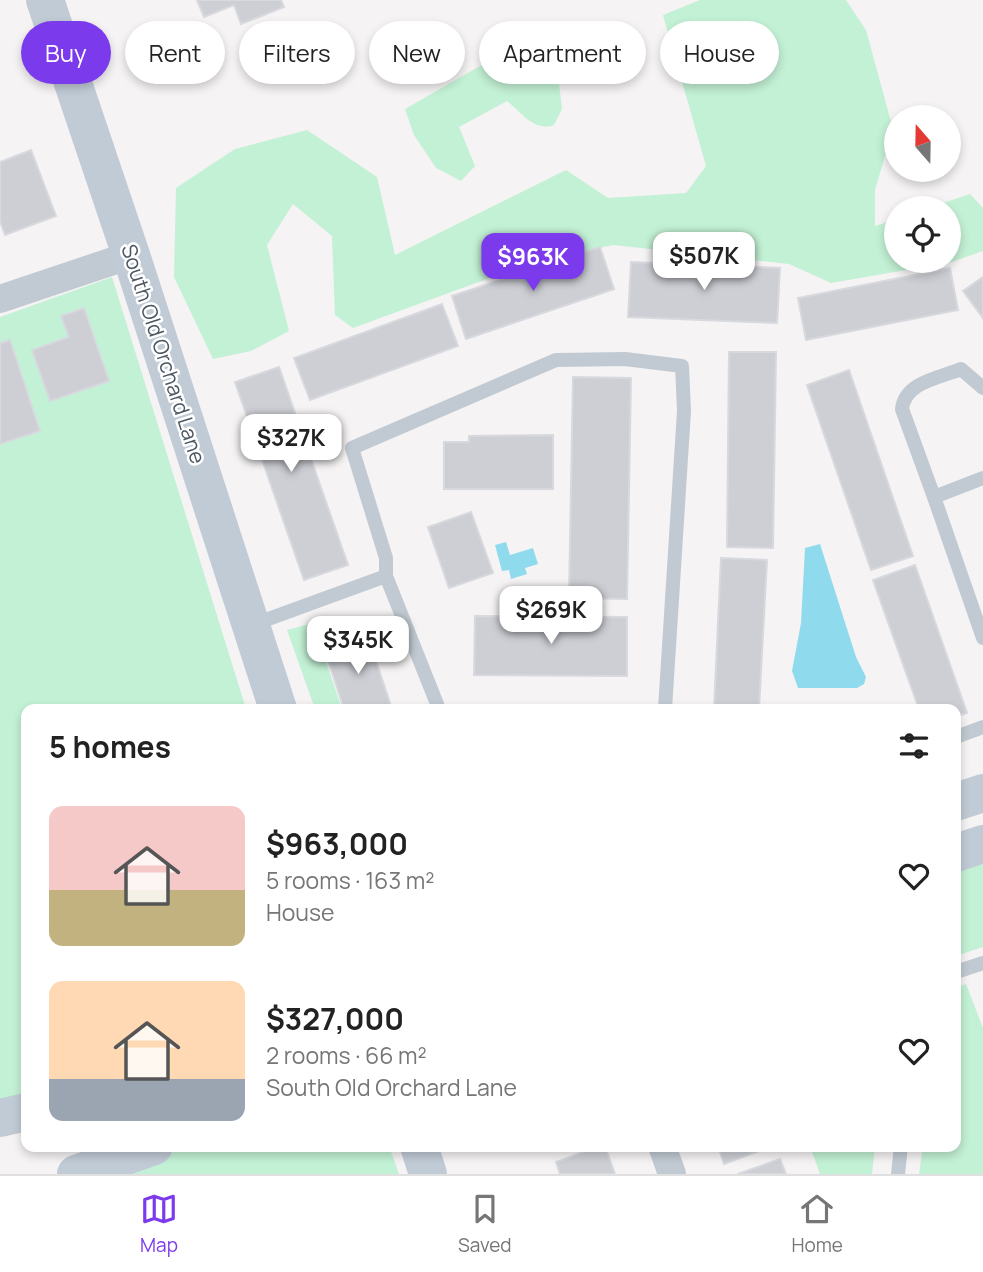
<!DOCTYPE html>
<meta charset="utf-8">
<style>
:root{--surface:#fff;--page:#f2f2f2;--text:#222;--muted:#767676;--line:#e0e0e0;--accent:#7c3aed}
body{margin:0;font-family:Manrope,sans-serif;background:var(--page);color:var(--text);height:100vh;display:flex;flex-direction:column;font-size:26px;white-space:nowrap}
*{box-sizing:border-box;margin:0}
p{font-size:23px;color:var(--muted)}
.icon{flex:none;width:38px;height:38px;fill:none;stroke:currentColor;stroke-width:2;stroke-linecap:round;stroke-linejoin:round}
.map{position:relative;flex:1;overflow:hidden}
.details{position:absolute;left:21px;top:704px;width:940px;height:448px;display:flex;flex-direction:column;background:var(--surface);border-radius:14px;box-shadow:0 4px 10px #0003}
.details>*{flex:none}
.top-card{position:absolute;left:21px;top:21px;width:942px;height:63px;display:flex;gap:14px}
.needle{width:46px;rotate:340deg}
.tools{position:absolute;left:884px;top:105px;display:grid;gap:14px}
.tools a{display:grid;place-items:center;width:77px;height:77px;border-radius:50%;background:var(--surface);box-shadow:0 4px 10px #0003;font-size:35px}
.price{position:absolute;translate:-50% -60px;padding:0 16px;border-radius:14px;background:#fff;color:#222;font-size:23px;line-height:46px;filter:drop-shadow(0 2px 4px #0008)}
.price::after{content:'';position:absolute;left:50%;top:42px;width:21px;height:16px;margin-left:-10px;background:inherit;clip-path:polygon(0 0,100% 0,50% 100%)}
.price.on{background:var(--accent);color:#fff}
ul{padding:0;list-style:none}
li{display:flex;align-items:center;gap:21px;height:175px;padding:0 28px}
li span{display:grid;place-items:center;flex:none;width:196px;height:140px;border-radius:14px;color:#555}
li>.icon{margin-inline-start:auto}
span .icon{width:84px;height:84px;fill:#fffc;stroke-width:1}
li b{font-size:30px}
h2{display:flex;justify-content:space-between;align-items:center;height:84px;padding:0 28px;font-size:30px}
.tag{padding:0 24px;border-radius:32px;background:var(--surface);box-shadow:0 4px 10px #0003;font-size:24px;line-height:63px}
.tag.on{background:var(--accent);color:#fff}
.dock{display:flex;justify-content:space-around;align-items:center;height:98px;border-top:2px solid var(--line);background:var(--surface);font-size:19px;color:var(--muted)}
.dock a{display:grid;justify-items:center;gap:4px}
.dock .on{color:var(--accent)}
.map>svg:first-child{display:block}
.green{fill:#c3f1d5}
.water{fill:#90daee}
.building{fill:#cdcfd5;stroke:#d7d9de;stroke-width:2}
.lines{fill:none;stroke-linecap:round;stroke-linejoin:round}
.lane{stroke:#c1cad2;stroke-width:14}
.street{stroke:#c1cad2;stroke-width:28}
.secondary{stroke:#c1cbd6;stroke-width:38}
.labels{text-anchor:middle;stroke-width:5;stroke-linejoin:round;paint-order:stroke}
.street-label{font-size:21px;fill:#4a5661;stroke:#fff}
</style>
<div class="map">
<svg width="983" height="1174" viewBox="0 0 983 1174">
<rect width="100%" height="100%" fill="#f5f3f3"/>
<g class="green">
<polygon points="700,0 846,0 866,30 893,129 875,190 875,226 896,219 896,261 948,261 948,208 928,208 970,194 983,208 983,251 952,262 831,283 789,264 613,245 525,265 353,328 335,315 332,236 293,204 267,245 289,331 251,351 213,359 174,277 176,188 235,149 307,130 377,177 395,255 566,170 608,198 686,193 706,166 663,15"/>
<path d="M522,42l12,5 23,19 5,43 -8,16c-20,7 -32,-12 -47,-24l-48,26 16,39 -14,15 -25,-13 -22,-33 -9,-26z"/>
<polygon points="112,277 246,709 26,709 26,1094 0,1102 0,317"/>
<polygon points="313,623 342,709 315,709 287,630"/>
<polygon points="983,862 983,947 956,956 956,867"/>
<polygon points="966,984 983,1028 983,1174 919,1174 923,1146 956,1146 956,988"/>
<polygon points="192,1146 389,1146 399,1174 107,1174"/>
<polygon points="810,1146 875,1146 872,1174 820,1174"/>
</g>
<g class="water">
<polygon points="506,542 510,555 533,548 538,564 525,568 527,574 511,579 509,570 502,571 495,545"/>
<polygon points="820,544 856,657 866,677 864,684 857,688 798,688 792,671 801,623 805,548"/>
</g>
<g class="building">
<polygon points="197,0 281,0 284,7 241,24 234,5 204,17"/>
<polygon points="31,150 56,216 5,235 0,221 0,162"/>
<polygon points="600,247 614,289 466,339 452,296"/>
<polygon points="631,262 780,268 777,323 628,317"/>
<polygon points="950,268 958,310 806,340 798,298"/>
<polygon points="983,277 983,318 963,291"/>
<polygon points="442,304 458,346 310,400 294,358"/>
<polygon points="84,308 109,381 50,401 32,350 69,337 61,316"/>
<polygon points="10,340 40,431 0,444 0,343"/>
<polygon points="729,352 776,352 773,548 727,547"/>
<polygon points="279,367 348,565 304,580 235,382"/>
<polygon points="849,370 913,556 871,570 807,385"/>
<polygon points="573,377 631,378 627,599 569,598"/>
<polygon points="553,435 553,489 444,489 444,442 469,442 469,436"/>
<polygon points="471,512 493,573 449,588 428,527"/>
<polygon points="721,558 767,560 759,709 714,709"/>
<polygon points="915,565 967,713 956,717 956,709 919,709 873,580"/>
<polygon points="475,616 627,617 627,676 474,675"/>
<polygon points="368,637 392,709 344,709 325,651"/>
<polygon points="599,1146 605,1146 615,1174 560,1174 556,1162"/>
<polygon points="718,1146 773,1146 724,1164"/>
<polygon points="780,1159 786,1174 738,1174"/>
</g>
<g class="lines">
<g class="lane">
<polyline points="983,478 934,497 983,638"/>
<path d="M934,497l-32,-88c3,-27 37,-31 59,-40l22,19"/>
<polyline points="386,576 386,558 352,448 556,360 625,359 682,366 684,411 665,709"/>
<polyline points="252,625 386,576 439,709"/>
<polyline points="956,737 983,727"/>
<polyline points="956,972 983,963"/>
<polyline points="898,1174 901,1146"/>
</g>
<g class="street">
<polyline points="0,299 131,255"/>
<polyline points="662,1146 672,1174"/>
</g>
<g class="secondary">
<polyline points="45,0 131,255 278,709"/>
<polyline points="956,802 983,793"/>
<polyline points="956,853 983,844"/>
<polyline points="0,1118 26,1112"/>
<polyline points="419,1146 428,1174"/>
<polyline points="76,1174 154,1146"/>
</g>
</g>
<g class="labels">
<g class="street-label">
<text transform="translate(163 354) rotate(72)" y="7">South Old Orchard Lane</text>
</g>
</g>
</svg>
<div class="tools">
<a><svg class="needle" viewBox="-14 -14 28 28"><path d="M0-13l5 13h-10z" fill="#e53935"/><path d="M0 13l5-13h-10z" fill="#767676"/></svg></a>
<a><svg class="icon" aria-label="locate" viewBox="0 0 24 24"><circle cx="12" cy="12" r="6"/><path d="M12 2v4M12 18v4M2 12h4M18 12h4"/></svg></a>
</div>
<b class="price" style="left:704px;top:292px">$507K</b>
<b class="price on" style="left:533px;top:293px">$963K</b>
<b class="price" style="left:291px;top:474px">$327K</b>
<b class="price" style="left:551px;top:646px">$269K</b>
<b class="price" style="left:358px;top:676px">$345K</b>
<div class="top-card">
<a class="tag on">Buy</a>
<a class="tag">Rent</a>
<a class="tag">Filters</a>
<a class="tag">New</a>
<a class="tag">Apartment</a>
<a class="tag">House</a>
</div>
<section class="details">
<h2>5 homes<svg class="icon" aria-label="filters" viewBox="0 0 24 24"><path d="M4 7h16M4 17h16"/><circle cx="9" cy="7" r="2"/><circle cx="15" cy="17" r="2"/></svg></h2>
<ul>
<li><span style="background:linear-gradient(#f6c9c9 60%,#c2b280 0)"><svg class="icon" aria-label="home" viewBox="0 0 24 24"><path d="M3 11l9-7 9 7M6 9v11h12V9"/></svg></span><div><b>$963,000</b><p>5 rooms · 163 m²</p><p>House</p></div><svg class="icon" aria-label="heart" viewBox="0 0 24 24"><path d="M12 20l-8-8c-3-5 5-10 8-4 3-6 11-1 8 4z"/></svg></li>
<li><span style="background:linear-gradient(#ffd9b3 70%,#9aa5b1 0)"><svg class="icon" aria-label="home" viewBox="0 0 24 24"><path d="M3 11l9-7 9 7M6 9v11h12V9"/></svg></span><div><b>$327,000</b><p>2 rooms · 66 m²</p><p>South Old Orchard Lane</p></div><svg class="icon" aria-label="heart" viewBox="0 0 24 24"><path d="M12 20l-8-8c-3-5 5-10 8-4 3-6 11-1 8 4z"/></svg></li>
</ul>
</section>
</div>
<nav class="dock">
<a class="on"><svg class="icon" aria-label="map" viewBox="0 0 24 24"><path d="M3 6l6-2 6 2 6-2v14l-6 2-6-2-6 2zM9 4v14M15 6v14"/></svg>Map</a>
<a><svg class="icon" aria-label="saved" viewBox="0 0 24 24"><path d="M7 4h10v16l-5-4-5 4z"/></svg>Saved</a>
<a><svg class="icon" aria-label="home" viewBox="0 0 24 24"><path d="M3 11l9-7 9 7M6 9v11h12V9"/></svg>Home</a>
</nav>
